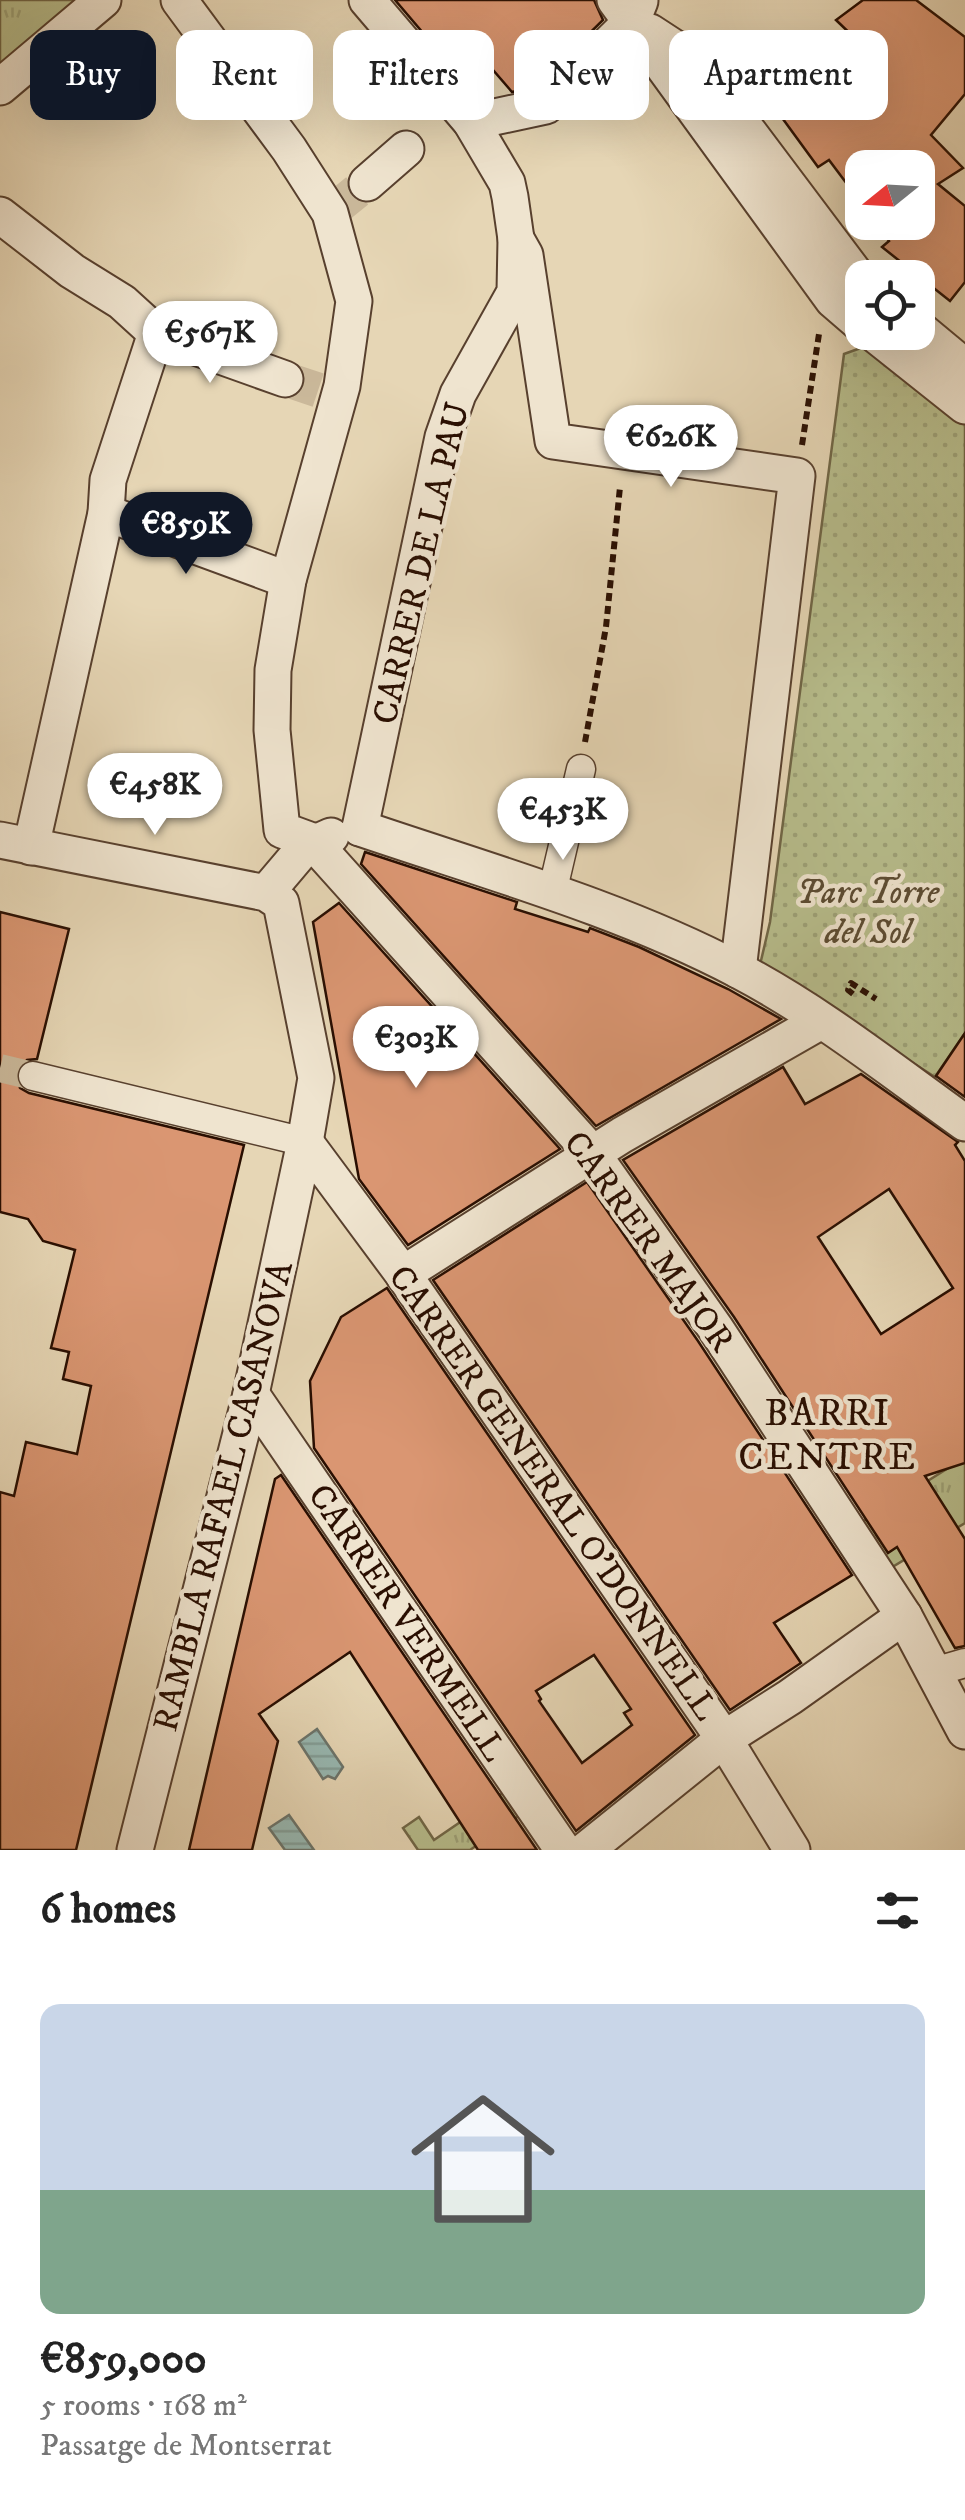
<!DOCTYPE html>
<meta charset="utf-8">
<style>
:root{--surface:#fff;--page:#f6f6f6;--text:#222;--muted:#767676;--line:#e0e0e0;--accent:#111827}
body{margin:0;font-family:"IM FELL DW Pica",serif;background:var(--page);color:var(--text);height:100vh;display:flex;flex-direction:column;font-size:38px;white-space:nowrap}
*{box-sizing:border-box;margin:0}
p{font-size:32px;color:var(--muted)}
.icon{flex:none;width:55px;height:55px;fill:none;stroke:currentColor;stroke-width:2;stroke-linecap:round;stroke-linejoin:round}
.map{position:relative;height:1850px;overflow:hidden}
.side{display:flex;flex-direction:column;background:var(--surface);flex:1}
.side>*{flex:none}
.guide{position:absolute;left:30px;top:30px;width:905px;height:90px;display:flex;gap:20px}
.needle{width:65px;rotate:252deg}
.buttons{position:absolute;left:845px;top:150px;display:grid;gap:20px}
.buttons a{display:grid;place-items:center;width:90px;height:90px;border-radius:20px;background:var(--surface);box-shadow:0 10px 40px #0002;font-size:50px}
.price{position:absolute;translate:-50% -85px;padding:0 22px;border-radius:35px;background:#fff;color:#222;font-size:32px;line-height:65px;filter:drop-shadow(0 2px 5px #0008)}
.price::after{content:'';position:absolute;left:50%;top:60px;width:30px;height:22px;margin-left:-15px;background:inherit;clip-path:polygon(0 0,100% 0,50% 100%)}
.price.selected{background:var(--accent);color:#fff}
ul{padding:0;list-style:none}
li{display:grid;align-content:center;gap:20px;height:530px;padding:0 40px}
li+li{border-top:2px solid var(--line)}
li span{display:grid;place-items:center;height:310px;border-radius:20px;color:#555}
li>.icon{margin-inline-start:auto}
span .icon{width:180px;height:180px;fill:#fffc;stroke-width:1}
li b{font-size:42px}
h2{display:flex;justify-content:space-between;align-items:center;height:120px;padding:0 40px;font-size:42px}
.chip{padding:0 35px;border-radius:20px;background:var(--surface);box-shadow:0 10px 40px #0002;font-size:35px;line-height:90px}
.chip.selected{background:var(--accent);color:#fff}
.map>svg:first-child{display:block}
.grass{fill:url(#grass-tufts);stroke:#706646;stroke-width:2.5}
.park{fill:url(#park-dots);stroke:#706646;stroke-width:2.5}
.water{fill:url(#water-rules);stroke:#6b746b;stroke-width:2.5}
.building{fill:#da9672;stroke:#290e01;stroke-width:2.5;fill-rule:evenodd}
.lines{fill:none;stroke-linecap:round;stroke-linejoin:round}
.pedestrian-tunnel{stroke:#cab89a;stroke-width:28;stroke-dasharray:28 14;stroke-linecap:butt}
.minor-tunnel{stroke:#cab89a;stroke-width:35;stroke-dasharray:35 18;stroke-linecap:butt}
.pedestrian-casing{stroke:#58402e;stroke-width:31}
.minor-casing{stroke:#58402e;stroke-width:39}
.path{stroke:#290e01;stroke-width:6;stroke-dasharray:8 5;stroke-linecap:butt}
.pedestrian{stroke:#efe4cf;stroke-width:28}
.minor{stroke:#efe4cf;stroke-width:35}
.labels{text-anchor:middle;stroke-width:9;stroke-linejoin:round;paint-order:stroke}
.street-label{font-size:35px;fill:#290e01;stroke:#efe4cf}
.park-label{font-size:35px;font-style:italic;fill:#5b4b32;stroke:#efe4cf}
.neighbourhood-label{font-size:38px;letter-spacing:2.5px;fill:#290e01;stroke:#efe4cf}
</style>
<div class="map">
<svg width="965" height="1850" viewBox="0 0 965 1850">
<defs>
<pattern id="grass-tufts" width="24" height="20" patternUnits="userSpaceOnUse" patternTransform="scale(2.5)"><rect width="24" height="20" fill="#b7bd8c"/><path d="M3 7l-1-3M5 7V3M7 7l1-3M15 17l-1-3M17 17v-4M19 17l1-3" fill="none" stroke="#9da177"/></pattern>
<pattern id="park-dots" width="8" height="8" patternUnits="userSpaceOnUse" patternTransform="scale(2.5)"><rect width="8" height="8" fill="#b7bd8c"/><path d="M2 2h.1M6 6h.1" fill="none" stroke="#9da177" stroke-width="1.8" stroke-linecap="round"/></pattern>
<pattern id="water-rules" width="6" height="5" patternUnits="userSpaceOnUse" patternTransform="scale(2.5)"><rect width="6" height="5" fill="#97b8b2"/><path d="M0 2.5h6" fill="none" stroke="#829d97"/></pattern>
</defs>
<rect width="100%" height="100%" fill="#e6d6b5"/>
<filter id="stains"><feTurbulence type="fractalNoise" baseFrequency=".002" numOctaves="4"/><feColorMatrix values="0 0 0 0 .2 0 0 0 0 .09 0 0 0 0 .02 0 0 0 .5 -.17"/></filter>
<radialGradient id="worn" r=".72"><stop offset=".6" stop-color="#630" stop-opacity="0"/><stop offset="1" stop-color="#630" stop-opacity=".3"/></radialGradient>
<g class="grass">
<polygon points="0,0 76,0 0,64"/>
<polygon points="965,1419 965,1523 889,1569 859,1524 961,1460"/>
<polygon points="510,1788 526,1811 470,1850 418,1850 403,1828 419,1817 434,1840"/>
</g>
<polygon class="park" points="872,344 965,422 965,1033 935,1077 760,965 770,922 844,354"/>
<g class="water">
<polygon points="317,1729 343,1767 335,1779 328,1776 323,1779 299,1742"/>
<polygon points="289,1815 314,1850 285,1850 269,1828"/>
</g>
<g class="building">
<polygon points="395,0 594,0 603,20 535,87 512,92 493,70 470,88"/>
<polygon points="863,0 916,0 965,37 965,94 931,135 963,168 938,184 965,206 965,282 950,301 882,247 889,241 876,222 918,222 918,168 862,168 862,204 829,160 818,167 772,104 859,42 836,20"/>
<polygon points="365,852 517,902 515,909 588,932 590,928 639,947 728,989 781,1019 596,1126 361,864"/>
<polygon points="339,903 560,1149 408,1245 359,1179 313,922"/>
<polygon points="0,912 69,929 37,1059 27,1060 16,1071 20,1088 29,1093 244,1145 76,1850 0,1850 0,1492 14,1496 26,1442 77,1454 91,1386 63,1379 69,1352 51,1348 75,1250 43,1241 28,1219 0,1212"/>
<polygon points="965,1033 965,1097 936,1076"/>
<path d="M783,1067l22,37 56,-30 97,68 -3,3 10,16v302l-40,13 40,63v107l-10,2 -58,-101 -9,6 -154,-236 -111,-157zM889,1189l64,99 -72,46 -63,-97z"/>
<polygon points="587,1182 698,1341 852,1575 774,1623 801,1663 730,1710 433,1280"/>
<path d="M387,1288l308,447 -119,96 -262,-383 -4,-67 31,-64zM594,1655l37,54 -7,4 8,12 -50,38 -43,-62 2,-2 -5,-8z"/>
<polygon points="281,1475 537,1850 478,1850 350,1652 259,1714 278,1741 252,1850 189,1850 275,1479"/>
</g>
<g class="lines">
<polyline class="pedestrian-tunnel" points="0,1068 33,1076"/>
<g class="minor-tunnel">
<polyline points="330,213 367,183"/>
<polyline points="285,379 339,397"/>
</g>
<g class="pedestrian-casing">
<g id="pedestrian">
<polyline points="552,893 581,769"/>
<polyline points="33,1076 305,1142"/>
<polyline points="934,1672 965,1663"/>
</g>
</g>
<g class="minor-casing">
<g id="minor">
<polyline points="179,0 289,149 330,213 354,301 342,386 288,580 273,670 272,730 282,830 312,841 592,1153 716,1329 904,1616 965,1731"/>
<polyline points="615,0 833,300 862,325"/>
<polyline points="650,32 696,62 862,283"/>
<polyline points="0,87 103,0"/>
<polyline points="471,122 546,106 632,21 640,1"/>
<polyline points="367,183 406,149"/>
<polyline points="0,215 72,271 122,302 156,333 285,379"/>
<polyline points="516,239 525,255 553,441 797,476 738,970"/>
<polyline points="918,328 965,367"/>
<polyline points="872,332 965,406"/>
<polyline points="106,513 288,580"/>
<polyline points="360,828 443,437 458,394 515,292 516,239 510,197 507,183 471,122 367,0"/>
<path d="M360,828c126,43 260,80 378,142 80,42 153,100 227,153"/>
<polyline points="0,840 266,893 281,903 316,1078 305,1142 251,1394 135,1850"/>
<polyline points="31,847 106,513 108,480 156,333"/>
<polyline points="266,893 304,848 331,836"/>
<polyline points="305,1142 403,1274 724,1739 792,1850"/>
<polyline points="403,1274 622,1135 821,1021"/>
<polyline points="251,1394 563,1850"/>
<polyline points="586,1850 724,1739 790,1697 904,1616"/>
</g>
</g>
<g class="path">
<polyline points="802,445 819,334"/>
<polyline points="585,742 606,627 620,487"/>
<polyline points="853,994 848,990 851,983 876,999"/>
</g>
<use href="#pedestrian" class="pedestrian"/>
<use href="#minor" class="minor"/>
</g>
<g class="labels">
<g class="street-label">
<text transform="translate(420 563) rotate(-77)" y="12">CARRER DE LA PAU</text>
<text transform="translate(650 1241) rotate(54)" y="12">CARRER MAJOR</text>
<text transform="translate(554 1492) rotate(55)" y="12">CARRER GENERAL O'DONNELL</text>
<text transform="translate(222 1496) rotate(-76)" y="12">RAMBLA RAFAEL CASANOVA</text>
<text transform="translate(408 1622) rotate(56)" y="12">CARRER VERMELL</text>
</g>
<g class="park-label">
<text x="868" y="903">Parc Torre<tspan x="868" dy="40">del Sol</tspan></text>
</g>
<g class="neighbourhood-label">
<text x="828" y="1425">BARRI<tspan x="828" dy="44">CENTRE</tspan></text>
</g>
</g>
<rect width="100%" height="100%" filter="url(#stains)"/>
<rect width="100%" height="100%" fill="url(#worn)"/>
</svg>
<div class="buttons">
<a><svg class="needle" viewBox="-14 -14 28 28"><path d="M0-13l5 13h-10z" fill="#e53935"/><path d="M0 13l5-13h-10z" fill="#767676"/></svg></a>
<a><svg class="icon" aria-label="locate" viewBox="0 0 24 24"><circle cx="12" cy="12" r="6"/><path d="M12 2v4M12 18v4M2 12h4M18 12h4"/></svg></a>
</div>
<b class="price" style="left:210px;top:386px">€567K</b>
<b class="price" style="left:671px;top:490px">€626K</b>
<b class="price selected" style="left:186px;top:577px">€859K</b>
<b class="price" style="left:155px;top:838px">€458K</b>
<b class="price" style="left:563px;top:863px">€453K</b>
<b class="price" style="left:416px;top:1091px">€303K</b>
<div class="guide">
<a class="chip selected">Buy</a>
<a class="chip">Rent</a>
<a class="chip">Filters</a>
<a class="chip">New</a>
<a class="chip">Apartment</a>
</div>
</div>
<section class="side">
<h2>6 homes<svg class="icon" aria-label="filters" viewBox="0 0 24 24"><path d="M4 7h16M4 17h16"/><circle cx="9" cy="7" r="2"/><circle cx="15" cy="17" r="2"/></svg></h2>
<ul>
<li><span style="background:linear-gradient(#c9d6e8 60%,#7fa58c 0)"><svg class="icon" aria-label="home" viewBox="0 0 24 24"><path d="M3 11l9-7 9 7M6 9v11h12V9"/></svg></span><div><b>€859,000</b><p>5 rooms · 168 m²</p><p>Passatge de Montserrat</p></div></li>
</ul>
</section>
